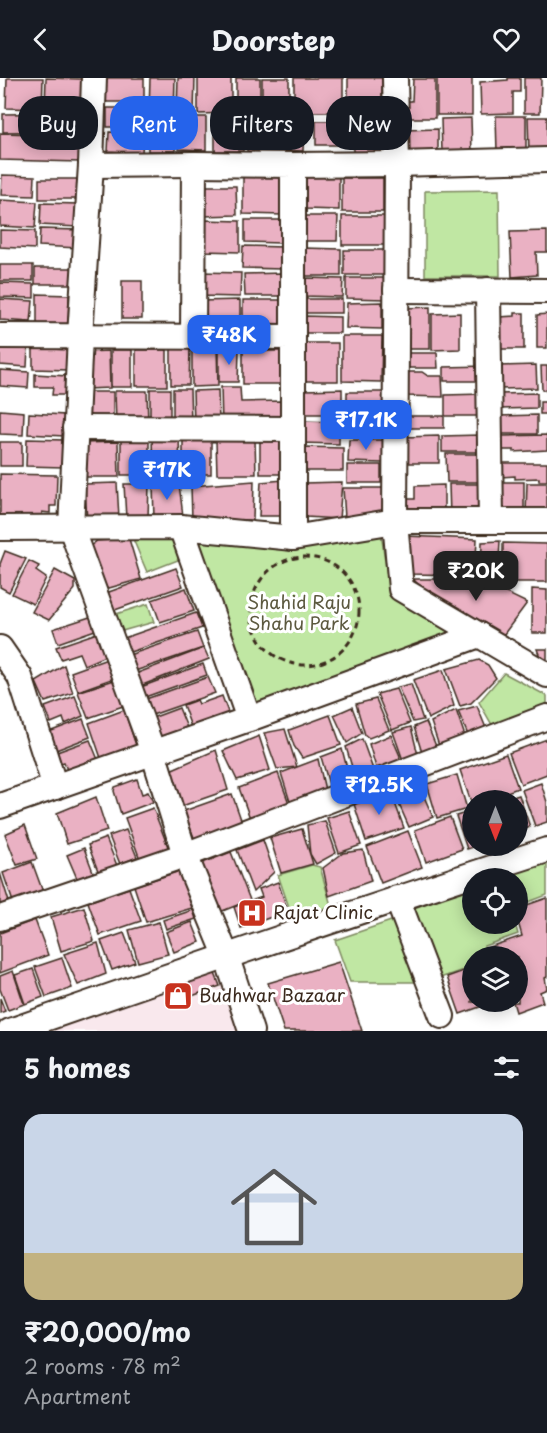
<!DOCTYPE html>
<meta charset="utf-8">
<style>
:root{--surface:#171b24;--page:#242831;--text:#f1f3f6;--muted:#9ea1a6;--accent:#2563eb}
body{margin:0;font-family:"Playpen Sans",sans-serif;background:var(--page);color:var(--text);height:100vh;display:flex;flex-direction:column;font-size:22px;white-space:nowrap}
*{box-sizing:border-box;margin:0}
p{font-size:20px;color:var(--muted)}
.icon{flex:none;width:33px;height:33px;fill:none;stroke:currentColor;stroke-width:2;stroke-linecap:round;stroke-linejoin:round}
.map{position:relative;height:953px;overflow:hidden}
.sheet{display:flex;flex-direction:column;background:var(--surface);flex:1}
.sheet>*{flex:none}
.top-card{position:absolute;left:18px;top:18px;width:512px;height:54px;display:flex;gap:12px}
.needle{width:39px;rotate:180deg}
.buttons{position:absolute;left:462px;top:712px;display:grid;gap:12px}
.buttons a{display:grid;place-items:center;width:66px;height:66px;border-radius:50%;background:var(--surface);box-shadow:0 3px 15px #0003;font-size:30px}
.price{position:absolute;translate:-50% -51px;padding:0 14px;border-radius:12px;background:var(--accent);color:#fff;font-size:20px;line-height:39px;filter:drop-shadow(0 2px 3px #0008)}
.price::after{content:'';position:absolute;left:50%;top:36px;width:18px;height:14px;margin-left:-9px;background:inherit;clip-path:polygon(0 0,100% 0,50% 100%)}
.price.current{background:#222;color:#fff}
ul{padding:0;list-style:none}
li{display:grid;align-content:center;gap:12px;height:318px;padding:0 24px}
li span{display:grid;place-items:center;height:186px;border-radius:18px;color:#555}
li>.icon{margin-inline-start:auto}
span .icon{width:108px;height:108px;fill:#fffc;stroke-width:1}
li b{font-size:26px}
h2{display:flex;justify-content:space-between;align-items:center;height:72px;padding:0 24px;font-size:26px}
.chip{padding:0 21px;border-radius:24px;background:var(--surface);box-shadow:0 3px 15px #0003;font-size:21px;line-height:54px}
.chip.current{background:var(--accent);color:#fff}
header{display:flex;justify-content:space-between;align-items:center;height:78px;padding:0 24px;background:var(--surface);font-size:27px;font-weight:700}
.map>svg:first-child{display:block}
.built{fill:#f9e8ed}
.green{fill:#c0e7a3;stroke:#7e8860;stroke-width:1.5}
.building{fill:#eab1c3;stroke:#3b2a1e;stroke-width:1.5}
.lines{fill:none;stroke-linecap:round;stroke-linejoin:round}
.minor-casing{stroke:#3b2a1e;stroke-width:28}
.path{stroke:#3b2a1e;stroke-width:3;stroke-dasharray:6 4.5;stroke-linecap:butt}
.minor{stroke:#fff;stroke-width:24}
.labels{text-anchor:middle;stroke-width:6;stroke-linejoin:round;paint-order:stroke}
.park-label{font-size:18px;fill:#5c593f;stroke:#fff}
.poi-label{font-size:18px;fill:#3b2a1e;stroke:#fff;text-anchor:start}
</style>
<header><svg class="icon" aria-label="back" viewBox="0 0 24 24"><path d="M15 5l-7 7 7 7"/></svg>Doorstep<svg class="icon" aria-label="heart" viewBox="0 0 24 24"><path d="M12 20l-8-8c-3-5 5-10 8-4 3-6 11-1 8 4z"/></svg></header>
<div class="map">
<svg width="547" height="953" viewBox="0 0 547 953">
<rect width="100%" height="100%" fill="#fff"/>
<filter id="ink" filterUnits="userSpaceOnUse"><feTurbulence type="fractalNoise" baseFrequency=".0167" numOctaves="2"/><feDisplacementMap in="SourceGraphic" scale="12" xChannelSelector="R" yChannelSelector="G"/><feConvolveMatrix kernelMatrix="1 2 1 2 8 2 1 2 1" color-interpolation-filters="sRGB"/></filter>
<g filter="url(#ink)">
<polygon class="built" points="218,884 243,953 32,953"/>
<g class="green">
<polygon points="499,112 500,198 425,198 425,113"/>
<polygon points="381,455 389,511 452,554 257,626 199,463 276,465"/>
<polygon points="133,461 177,462 178,482 147,494"/>
<polygon points="148,526 154,544 122,553 116,536"/>
<polygon points="504,595 547,618 547,630 495,652 479,624"/>
<polygon points="547,783 547,817 518,828 518,801 496,801"/>
<polygon points="312,787 320,789 332,831 286,847 290,832 278,797"/>
<polygon points="472,809 472,846 515,846 518,856 484,868 487,879 472,879 472,889 440,900 414,830"/>
<polygon points="397,841 419,904 350,904 335,862"/>
</g>
<g class="building">
<polygon points="7,0 43,0 42,31 6,30"/>
<polygon points="46,0 85,1 84,32 45,31"/>
<rect x="106" y="0" width="38" height="24"/>
<polygon points="150,0 175,0 174,35 149,34"/>
<polygon points="178,0 195,0 194,33 177,33"/>
<polygon points="198,0 231,0 231,35 198,36"/>
<rect x="236" y="0" width="24" height="34"/>
<polygon points="262,0 289,0 289,34 262,33"/>
<rect x="294" y="0" width="49" height="34"/>
<rect x="348" y="0" width="34" height="36"/>
<rect x="437" y="0" width="35" height="37"/>
<polygon points="508,0 520,0 520,14 513,14 513,35 481,36 480,4 508,2"/>
<polygon points="524,0 541,0 540,35 524,35"/>
<polygon points="413,1 435,1 435,40 401,40 401,23 412,23"/>
<polygon points="107,30 144,30 143,49 107,49"/>
<polygon points="81,35 81,53 3,54 3,36"/>
<polygon points="281,37 304,38 303,73 281,72"/>
<polygon points="496,38 526,38 526,74 497,74"/>
<polygon points="179,39 206,39 206,72 179,71"/>
<rect x="247" y="39" width="30" height="34"/>
<polygon points="528,39 547,39 547,75 529,75"/>
<polygon points="471,40 472,75 442,75 441,41"/>
<rect x="148" y="41" width="27" height="32"/>
<rect x="215" y="41" width="28" height="32"/>
<rect x="316" y="43" width="31" height="24"/>
<rect x="353" y="45" width="29" height="30"/>
<polygon points="438,51 438,78 402,78 403,52"/>
<polygon points="109,54 143,55 142,75 108,73"/>
<polygon points="0,55 82,57 81,84 0,82"/>
<polygon points="2,97 35,98 34,118 1,117"/>
<polygon points="243,98 283,98 282,137 243,136"/>
<polygon points="306,98 339,99 339,132 305,131"/>
<rect x="342" y="100" width="41" height="34"/>
<rect x="39" y="101" width="41" height="20"/>
<polygon points="203,108 236,108 237,137 203,138"/>
<polygon points="0,122 37,124 35,150 0,148"/>
<polygon points="41,125 79,126 78,149 40,147"/>
<polygon points="305,138 338,138 337,163 304,163"/>
<rect x="342" y="138" width="43" height="29"/>
<polygon points="203,142 240,143 240,174 202,173"/>
<polygon points="245,142 280,142 280,165 245,164"/>
<polygon points="40,151 79,152 79,170 39,168"/>
<polygon points="0,152 35,153 35,171 0,169"/>
<polygon points="547,153 547,174 536,174 537,197 512,199 510,154"/>
<polygon points="243,168 283,169 282,191 242,190"/>
<polygon points="303,170 341,171 341,198 303,198"/>
<rect x="344" y="172" width="43" height="25"/>
<rect x="0" y="187" width="33" height="16"/>
<rect x="35" y="190" width="39" height="16"/>
<polygon points="200,194 241,195 240,219 199,218"/>
<polygon points="281,195 282,218 245,218 244,196"/>
<polygon points="303,200 343,201 342,219 303,218"/>
<polygon points="346,200 385,200 385,221 346,220"/>
<rect x="122" y="203" width="20" height="38"/>
<polygon points="0,205 34,206 34,220 0,219"/>
<polygon points="37,216 69,217 68,247 37,246"/>
<polygon points="0,221 33,223 31,244 0,242"/>
<rect x="304" y="221" width="38" height="14"/>
<polygon points="240,222 240,248 201,249 200,223"/>
<polygon points="243,222 282,222 282,250 243,249"/>
<polygon points="382,224 382,251 346,250 347,225"/>
<polygon points="430,229 430,271 399,271 406,230"/>
<polygon points="460,235 460,271 432,272 432,236"/>
<polygon points="515,235 524,235 524,271 499,271 499,239 515,238"/>
<polygon points="547,236 547,270 537,270 537,237"/>
<polygon points="304,238 340,239 340,255 304,255"/>
<polygon points="342,258 382,258 381,304 342,303"/>
<rect x="302" y="265" width="36" height="38"/>
<polygon points="0,268 28,269 27,289 0,287"/>
<polygon points="192,269 217,269 218,308 192,309"/>
<polygon points="33,270 70,272 69,292 33,291"/>
<polygon points="171,270 190,270 189,307 171,307"/>
<rect x="111" y="272" width="21" height="37"/>
<rect x="136" y="272" width="31" height="36"/>
<polygon points="219,272 239,272 238,304 219,304"/>
<polygon points="109,273 110,310 85,311 84,274"/>
<rect x="243" y="273" width="38" height="33"/>
<polygon points="401,275 437,275 438,290 401,290"/>
<polygon points="536,287 537,310 498,311 497,288"/>
<polygon points="487,288 482,303 444,303 444,289"/>
<polygon points="541,288 547,288 547,312 542,312"/>
<polygon points="0,292 29,294 28,310 0,308"/>
<polygon points="405,294 422,294 428,298 442,298 443,319 405,318"/>
<polygon points="35,296 67,298 67,317 52,317 53,309 35,309"/>
<polygon points="221,309 240,309 241,324 281,323 281,345 222,346"/>
<rect x="150" y="311" width="20" height="34"/>
<polygon points="173,311 190,311 191,346 173,346"/>
<polygon points="342,311 342,336 305,336 304,312"/>
<polygon points="218,312 219,345 194,345 193,313"/>
<polygon points="115,313 147,313 148,345 116,346"/>
<rect x="85" y="314" width="28" height="33"/>
<rect x="347" y="314" width="36" height="19"/>
<polygon points="537,315 537,330 499,331 499,316"/>
<polygon points="484,316 484,338 445,338 445,317"/>
<rect x="540" y="324" width="7" height="12"/>
<polygon points="0,332 24,334 23,357 0,356"/>
<polygon points="29,335 65,337 64,358 28,356"/>
<polygon points="537,337 537,356 499,356 498,338"/>
<polygon points="345,338 380,339 380,358 345,357"/>
<rect x="406" y="338" width="38" height="12"/>
<polygon points="301,343 339,344 339,366 300,365"/>
<polygon points="480,357 480,374 442,374 442,358"/>
<polygon points="547,357 547,372 514,374 514,372 501,372 501,358"/>
<polygon points="179,358 180,396 153,397 152,359"/>
<rect x="183" y="358" width="28" height="38"/>
<polygon points="439,358 439,385 404,385 403,359"/>
<polygon points="27,361 64,362 63,389 26,388"/>
<polygon points="149,361 149,397 121,397 121,362"/>
<polygon points="349,362 383,362 383,385 348,384"/>
<polygon points="216,363 255,363 256,396 217,396"/>
<rect x="260" y="363" width="25" height="33"/>
<rect x="0" y="364" width="22" height="24"/>
<polygon points="118,364 119,399 83,399 83,365"/>
<polygon points="304,369 343,370 343,393 304,393"/>
<polygon points="446,376 480,376 481,404 447,404"/>
<polygon points="501,385 547,385 547,403 539,403 539,400 515,401 515,398 501,399"/>
<rect x="347" y="387" width="34" height="18"/>
<polygon points="0,396 57,397 56,428 50,428 50,435 42,434 42,440 0,445"/>
<polygon points="284,402 282,438 259,438 261,404"/>
<polygon points="254,403 253,442 192,441 191,408"/>
<polygon points="342,404 339,441 306,439 304,405"/>
<polygon points="498,404 524,404 524,437 508,437 508,431 500,431"/>
<polygon points="117,405 119,440 87,444 85,406"/>
<polygon points="527,405 547,405 547,437 526,436"/>
<polygon points="124,406 149,406 148,440 126,440"/>
<polygon points="153,406 179,406 183,438 154,441"/>
<polygon points="449,406 484,406 484,438 450,438"/>
<polygon points="444,407 444,437 408,437 408,421 415,421 415,408"/>
<polygon points="343,410 384,410 382,437 345,440"/>
<polygon points="405,458 477,461 475,497 407,496"/>
<polygon points="129,461 141,501 102,512 90,468 97,463"/>
<polygon points="500,463 498,499 481,499 482,464"/>
<polygon points="503,465 547,466 547,504 503,504"/>
<polygon points="5,473 26,481 9,514 0,509 0,486"/>
<polygon points="29,483 39,488 36,493 46,500 33,526 12,516"/>
<polygon points="176,490 183,508 112,533 106,515"/>
<polygon points="55,492 75,503 75,511 49,542 32,534"/>
<polygon points="413,501 477,501 527,525 501,560 435,523"/>
<polygon points="186,510 194,533 160,544 152,522"/>
<polygon points="532,511 547,512 547,555 532,555"/>
<polygon points="196,535 202,550 130,574 124,560"/>
<polygon points="93,538 98,551 58,565 53,551"/>
<polygon points="197,554 203,570 135,593 129,577"/>
<polygon points="97,555 105,578 84,587 79,575 61,581 56,569"/>
<polygon points="204,570 209,581 140,608 135,596"/>
<polygon points="537,571 547,571 547,586 542,584"/>
<polygon points="110,580 117,599 78,613 71,594"/>
<polygon points="479,582 488,587 496,600 471,625 460,628 446,591"/>
<polygon points="203,586 207,597 145,619 141,609"/>
<polygon points="64,587 73,615 45,624 36,604"/>
<polygon points="443,592 454,628 428,641 413,602"/>
<polygon points="208,599 215,615 152,637 146,621"/>
<polygon points="114,602 123,628 88,640 78,614"/>
<polygon points="411,606 423,642 413,644 398,609"/>
<polygon points="396,611 410,645 392,652 377,616"/>
<polygon points="75,618 83,638 65,646 63,640 51,645 45,629"/>
<polygon points="222,618 232,645 194,657 183,627 197,622 199,626"/>
<polygon points="376,621 389,652 369,660 365,657 356,626"/>
<polygon points="477,628 488,655 470,662 458,633"/>
<polygon points="352,629 362,655 347,665 334,637"/>
<polygon points="179,630 190,657 162,666 152,640"/>
<polygon points="124,632 139,676 104,689 89,645"/>
<polygon points="456,632 467,664 441,674 431,644"/>
<polygon points="330,637 341,667 302,680 294,668 289,652"/>
<polygon points="83,641 90,659 56,672 49,654"/>
<polygon points="426,644 438,673 423,678 414,649"/>
<polygon points="411,649 419,681 404,685 393,654"/>
<polygon points="285,651 297,689 277,691 264,655"/>
<polygon points="391,657 400,678 398,687 377,693 369,666"/>
<polygon points="259,658 270,692 237,702 223,673"/>
<polygon points="362,661 375,697 357,706 346,669"/>
<polygon points="547,661 547,696 521,706 509,675"/>
<polygon points="90,662 101,689 70,700 64,684 61,685 57,674"/>
<polygon points="342,671 351,706 331,713 321,679"/>
<polygon points="216,672 228,712 182,728 168,693"/>
<polygon points="506,676 518,710 482,723 472,723 472,727 460,692"/>
<polygon points="318,681 325,712 292,730 281,695"/>
<polygon points="278,695 290,728 251,743 239,710"/>
<polygon points="457,697 467,731 437,740 427,706"/>
<polygon points="137,701 142,716 148,714 153,724 121,736 114,713 115,709"/>
<polygon points="418,705 433,739 409,749 394,715"/>
<polygon points="541,705 547,724 547,744 535,748 522,712"/>
<polygon points="391,714 404,750 366,763 354,726"/>
<polygon points="232,716 243,747 196,765 184,733"/>
<polygon points="519,717 530,749 518,754 518,723 500,723"/>
<polygon points="96,719 107,753 67,766 57,735"/>
<polygon points="153,730 170,774 141,784 125,740"/>
<polygon points="349,733 361,767 339,775 327,740"/>
<polygon points="472,733 472,768 476,768 467,771 456,738"/>
<polygon points="450,739 462,771 426,784 415,752"/>
<polygon points="325,743 336,775 316,786 310,776 307,747"/>
<polygon points="25,747 37,781 17,787 5,756"/>
<polygon points="302,751 313,786 281,795 270,760"/>
<polygon points="126,752 137,779 120,786 109,758"/>
<polygon points="408,753 422,789 381,805 367,769"/>
<polygon points="106,760 118,790 100,798 88,767"/>
<polygon points="263,762 274,794 253,814 237,772"/>
<polygon points="84,770 95,799 79,805 67,777"/>
<polygon points="363,772 371,803 329,818 323,790 343,775"/>
<polygon points="231,774 250,822 220,834 200,786"/>
<polygon points="32,784 43,814 13,824 3,795"/>
<polygon points="180,793 192,830 146,844 134,808"/>
<polygon points="0,795 10,827 0,830"/>
<polygon points="278,804 288,833 241,850 234,829 262,819 259,811"/>
<polygon points="129,810 141,843 100,857 88,824"/>
<polygon points="547,820 547,899 545,900 547,911 540,914 543,924 516,934 513,924 518,924 518,879 489,879 486,870 522,858 518,844 518,830"/>
<polygon points="84,829 94,863 61,873 51,839"/>
<polygon points="193,832 196,841 166,851 163,842"/>
<polygon points="35,842 48,877 0,895 0,855"/>
<polygon points="159,844 168,876 138,884 129,852"/>
<polygon points="192,844 200,864 174,874 166,854"/>
<polygon points="124,855 135,884 112,892 101,863"/>
<polygon points="98,865 106,896 78,907 64,876"/>
<polygon points="62,880 72,910 46,919 35,889"/>
<polygon points="339,884 362,953 284,953 268,905"/>
<polygon points="212,888 220,908 175,924 168,904"/>
<polygon points="472,890 472,924 494,924 460,936 447,899"/>
<polygon points="33,891 43,919 25,926 15,897"/>
<polygon points="13,893 24,926 8,932 0,911 0,898"/>
<polygon points="0,920 5,933 0,935"/>
</g>
<g class="lines">
<g class="minor-casing">
<g id="minor">
<polyline points="94,0 91,87 80,258 71,450 153,674 185,777 226,877 251,953"/>
<polyline points="91,87 194,86 293,87 293,259"/>
<polyline points="293,87 397,86 547,82"/>
<polyline points="396,212 547,213"/>
<polyline points="488,212 491,443"/>
<polyline points="0,258 293,259 293,460"/>
<polyline points="193,259 194,86"/>
<polyline points="75,350 293,351"/>
<polyline points="547,443 395,443 401,511 547,597"/>
<polyline points="181,449 249,641"/>
<polyline points="0,450 181,449 293,460 395,443 397,86 395,0"/>
<polyline points="0,570 20,599 55,709"/>
<polyline points="0,728 249,641 479,557"/>
<polyline points="397,820 442,938"/>
<polyline points="0,840 185,777 547,639"/>
<path d="M10,953c178,-62 357,-123 537,-181"/>
</g>
</g>
<circle class="path" cx="305" cy="533" r="54"/>
<use href="#minor" class="minor"/>
</g>
</g>
<defs>
<g id="hospital-square" transform="scale(1.5)"><rect x="-9" y="-9" width="18" height="18" rx="4" fill="#c8321e" stroke="#fff"/><path d="M-5-5h3v3.5h4V-5h3V5h-3V1.5h-4V5h-3Z" fill="#fff"/></g>
<g id="shop-square" transform="scale(1.5)"><rect x="-9" y="-9" width="18" height="18" rx="4" fill="#c8321e" stroke="#fff"/><path d="M-5-2.5h2.3a2.7 3.5 0 0 1 5.4 0H5L5.5 6h-11ZM-1.5-2.5h3a1.5 2.3 0 0 0-3 0Z" fill="#fff"/></g>
</defs>
<g fill-rule="evenodd">
<use href="#hospital-square" x="252" y="835"/>
<use href="#shop-square" x="178" y="918"/>
</g>
<g class="labels">
<g class="park-label">
<text x="299" y="531">Shahid Raju<tspan x="299" dy="21">Shahu Park</tspan></text>
</g>
<g class="poi-label">
<text x="273" y="841">Rajat Clinic</text>
<text x="199" y="924">Budhwar Bazaar</text>
</g>
</g>
</svg>
<div class="buttons">
<a><svg class="needle" viewBox="-14 -14 28 28"><path d="M0-13l5 13h-10z" fill="#e53935"/><path d="M0 13l5-13h-10z" fill="#9ea1a6"/></svg></a>
<a><svg class="icon" aria-label="locate" viewBox="0 0 24 24"><circle cx="12" cy="12" r="6"/><path d="M12 2v4M12 18v4M2 12h4M18 12h4"/></svg></a>
<a><svg class="icon" aria-label="layers" viewBox="0 0 24 24"><path d="M12 4l9 5-9 5-9-5zM3 14l9 5 9-5"/></svg></a>
</div>
<b class="price" style="left:229px;top:288px">₹48K</b>
<b class="price" style="left:366px;top:373px">₹17.1K</b>
<b class="price" style="left:167px;top:423px">₹17K</b>
<b class="price current" style="left:476px;top:524px">₹20K</b>
<b class="price" style="left:379px;top:738px">₹12.5K</b>
<div class="top-card">
<a class="chip">Buy</a>
<a class="chip current">Rent</a>
<a class="chip">Filters</a>
<a class="chip">New</a>
</div>
</div>
<section class="sheet">
<h2>5 homes<svg class="icon" aria-label="filters" viewBox="0 0 24 24"><path d="M4 7h16M4 17h16"/><circle cx="9" cy="7" r="2"/><circle cx="15" cy="17" r="2"/></svg></h2>
<ul>
<li><span style="background:linear-gradient(#c9d6e8 75%,#c2b280 0)"><svg class="icon" aria-label="home" viewBox="0 0 24 24"><path d="M3 11l9-7 9 7M6 9v11h12V9"/></svg></span><div><b>₹20,000/mo</b><p>2 rooms · 78 m²</p><p>Apartment</p></div></li>
</ul>
</section>
